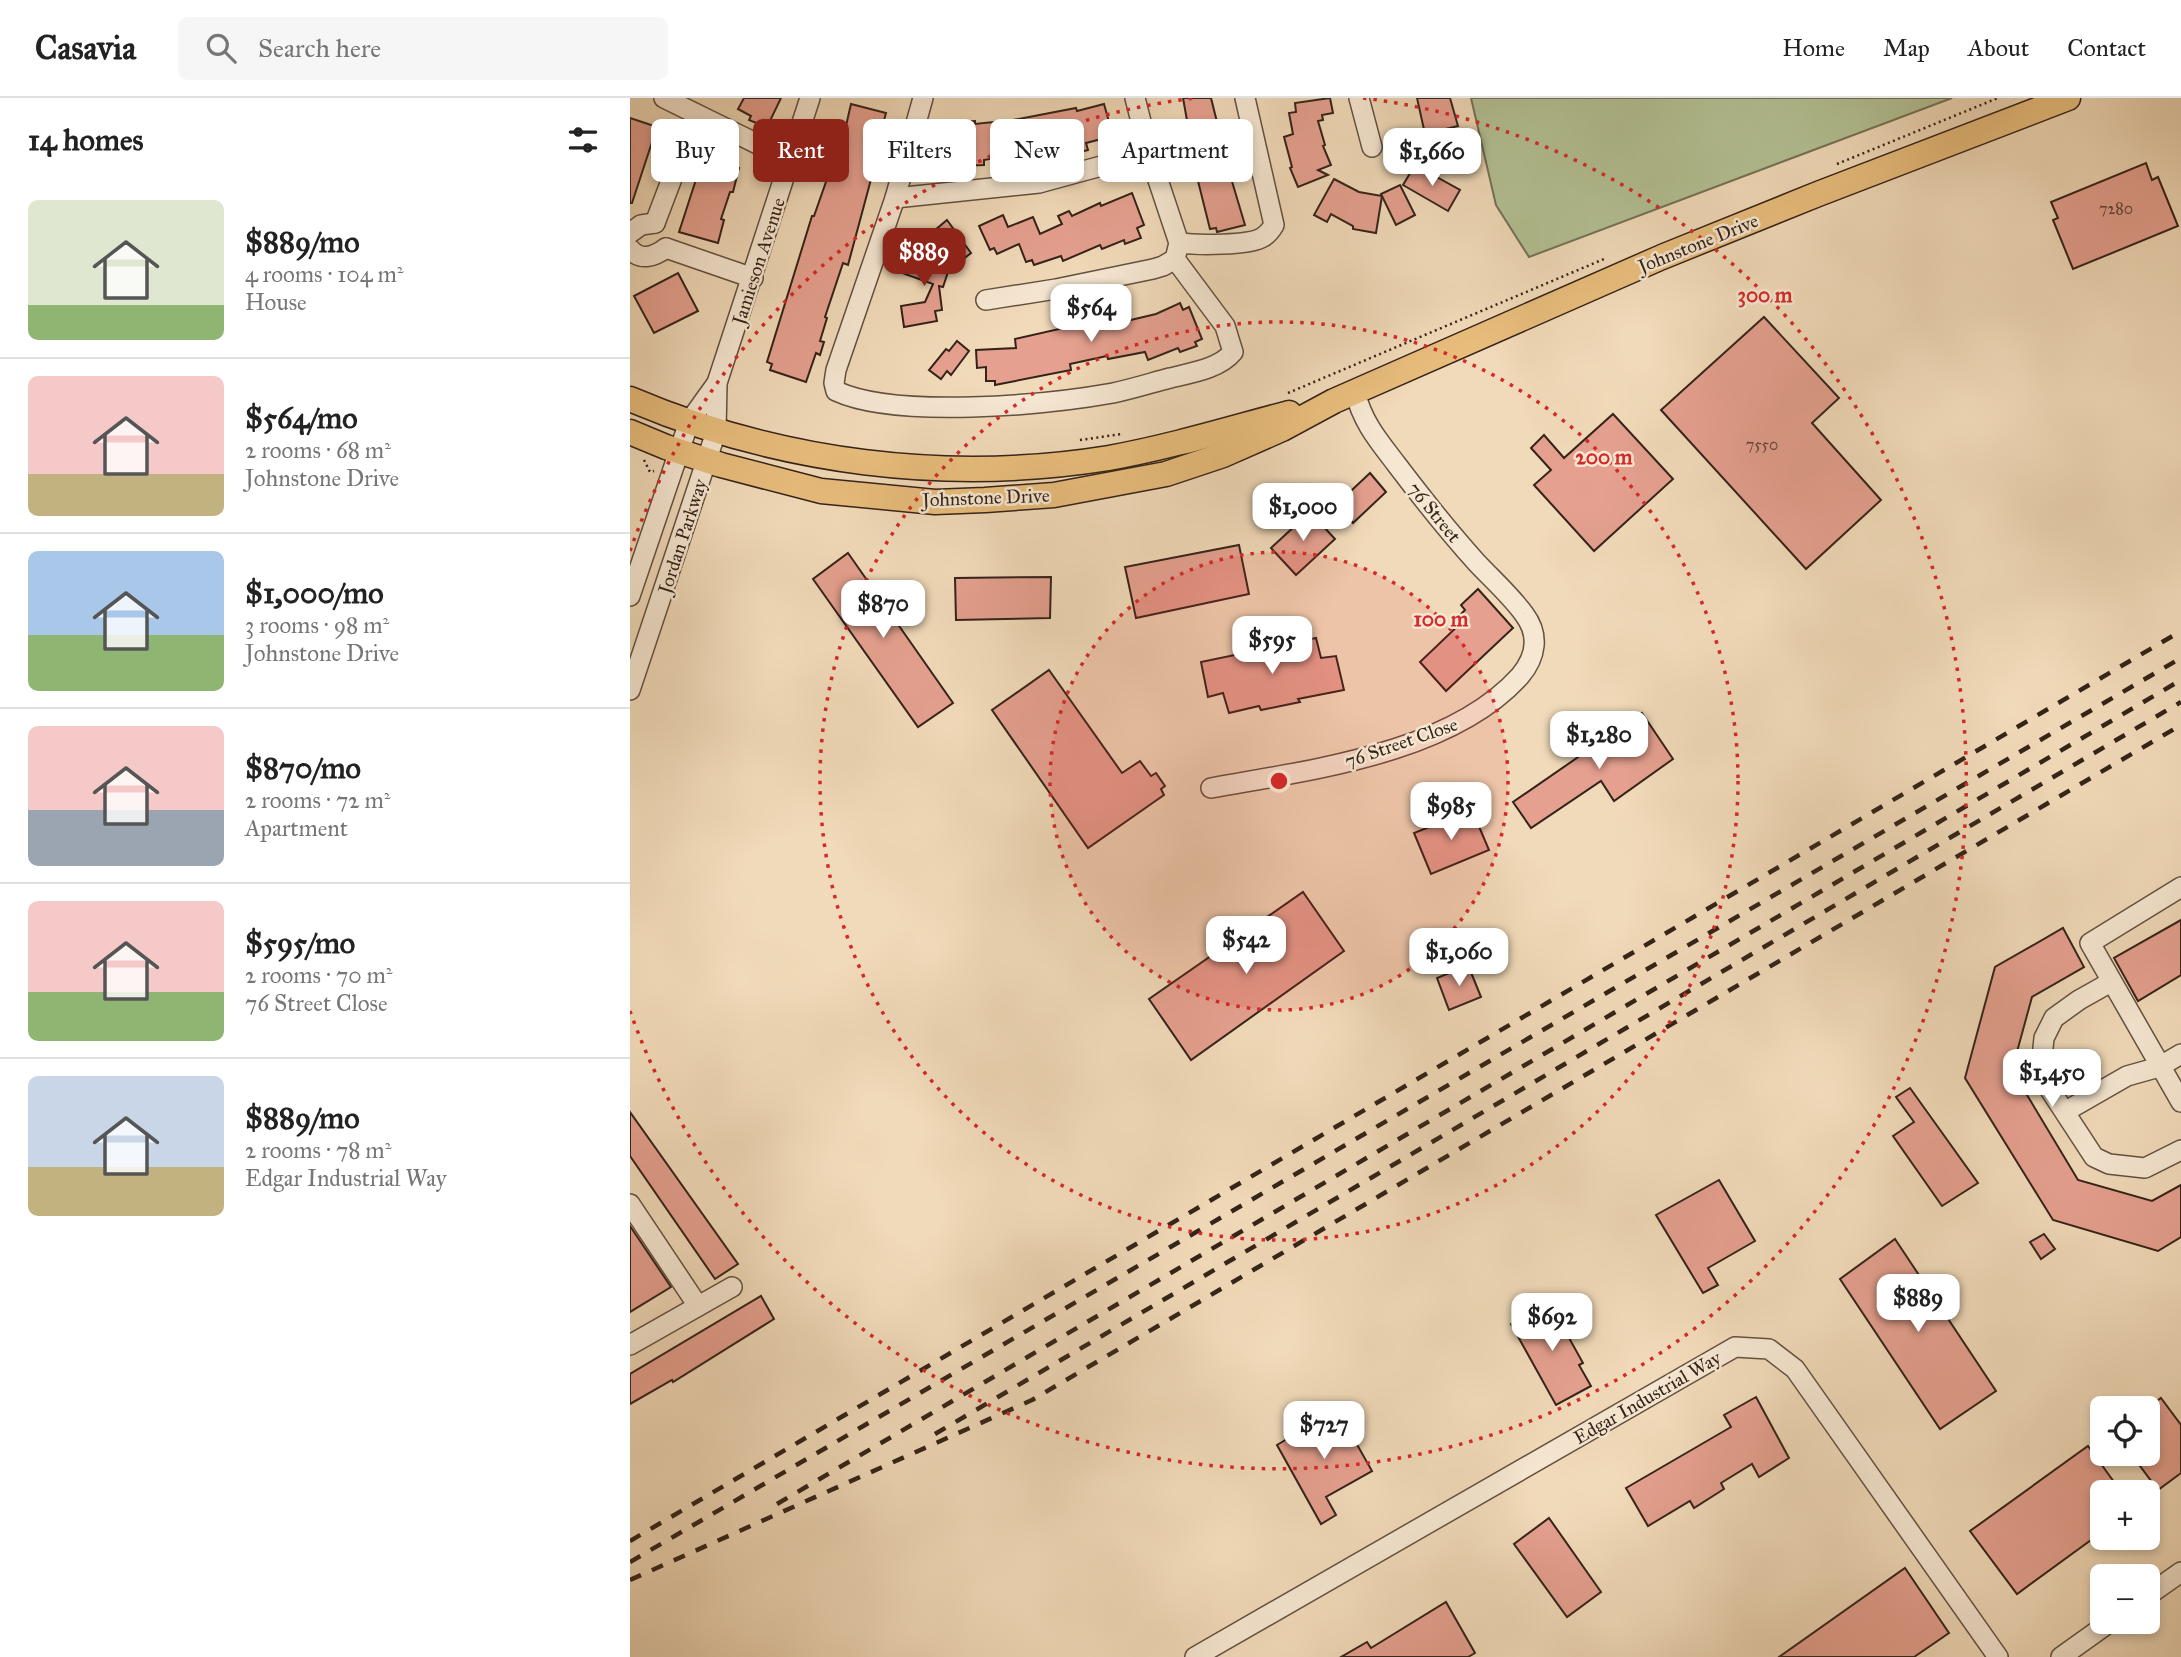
<!DOCTYPE html>
<meta charset="utf-8">
<style>
:root{--surface:#fff;--page:#f6f6f6;--text:#222;--muted:#767676;--line:#e0e0e0;--accent:#8f2418}
body{margin:0;font-family:"IM FELL Great Primer",serif;background:var(--page);color:var(--text);height:100vh;display:flex;flex-direction:column;font-size:26px;white-space:nowrap}
*{box-sizing:border-box;margin:0}
p{font-size:23px;color:var(--muted)}
.icon{flex:none;width:38px;height:38px;fill:none;stroke:currentColor;stroke-width:2;stroke-linecap:round;stroke-linejoin:round}
.map{position:relative;flex:1;overflow:hidden}
.panel{display:flex;flex-direction:column;background:var(--surface);width:630px}
.panel>*{flex:none}
.guide{position:absolute;left:21px;top:21px;width:665px;height:63px;display:flex;gap:14px}
.tools{position:absolute;left:1460px;top:1298px;display:grid;gap:14px}
.tools a{display:grid;place-items:center;width:70px;height:70px;border-radius:10px;background:var(--surface);box-shadow:0 4px 10px #0003;font-size:35px}
.price{position:absolute;translate:-50% -60px;padding:0 16px;border-radius:14px;background:#fff;color:#222;font-size:23px;line-height:46px;filter:drop-shadow(0 2px 4px #0008)}
.price::after{content:'';position:absolute;left:50%;top:42px;width:21px;height:16px;margin-left:-10px;background:inherit;clip-path:polygon(0 0,100% 0,50% 100%)}
.price.selected{background:var(--accent);color:#fff}
ul{padding:0;list-style:none}
li{display:flex;align-items:center;gap:21px;height:175px;padding:0 28px}
li+li{border-top:2px solid var(--line)}
li span{display:grid;place-items:center;flex:none;width:196px;height:140px;border-radius:10px;color:#555}
li>.icon{margin-inline-start:auto}
span .icon{width:84px;height:84px;fill:#fffc;stroke-width:1}
li b{font-size:30px}
h2{display:flex;justify-content:space-between;align-items:center;height:84px;padding:0 28px;font-size:30px}
.pill{padding:0 24px;border-radius:10px;background:var(--surface);box-shadow:0 4px 10px #0003;font-size:24px;line-height:63px}
.pill.selected{background:var(--accent);color:#fff}
header{display:flex;align-items:center;gap:42px;box-sizing:border-box;height:98px;padding:0 35px;background:var(--surface);border-bottom:2px solid var(--line)}
header strong{font-size:33px}
nav{display:flex;gap:38px;margin-inline-start:auto;font-size:24px}
.search{width:490px;height:63px;background:var(--page);display:flex;align-items:center;gap:18px;box-sizing:border-box;padding:0 24px;border-radius:10px;color:var(--muted);font-size:26px}
main{display:flex;flex:1;min-height:0}
.map>svg:first-child{display:block}
.green{fill:#b3c194;stroke:#747256;stroke-width:2}
.building{fill:#e5a08f;stroke:#342319;stroke-width:2}
.lines{fill:none;stroke-linecap:round;stroke-linejoin:round}
.minor-casing{stroke:#635141;stroke-width:22}
.major-casing{stroke:#342319;stroke-width:27}
.path{stroke:#342319;stroke-width:2.5;stroke-dasharray:2 3.5;stroke-linecap:butt}
.minor{stroke:#f6e7d2;stroke-width:19}
.major{stroke:#e8bd7c;stroke-width:24}
.rail{stroke:#342319;stroke-width:4.5;stroke-dasharray:12 12;stroke-linecap:butt}
.ring{fill:none;stroke:#d62828;stroke-width:3.5;stroke-dasharray:3.5 7}
.labels{text-anchor:middle;stroke-width:5;stroke-linejoin:round;paint-order:stroke}
.number-label{font-size:16px;fill:#604236}
.street-label{font-size:19px;fill:#342319;stroke:#f6e7d2}
.centre{fill:#d62828;stroke:#f6e7d2;stroke-width:3.5}
.ring-label{font-size:21px;text-anchor:middle;font-weight:bold;fill:#d62828;stroke:#f6e7d2;stroke-width:5;stroke-linejoin:round;paint-order:stroke}
</style>
<header>
<strong>Casavia</strong>
<div class="search"><svg class="icon" aria-label="search" viewBox="0 0 24 24"><circle cx="10" cy="10" r="6"/><path d="M15 15l6 6"/></svg>Search here</div>
<nav><a>Home</a><a>Map</a><a>About</a><a>Contact</a></nav>
</header>
<main>
<section class="panel">
<h2>14 homes<svg class="icon" aria-label="filters" viewBox="0 0 24 24"><path d="M4 7h16M4 17h16"/><circle cx="9" cy="7" r="2"/><circle cx="15" cy="17" r="2"/></svg></h2>
<ul>
<li><span style="background:linear-gradient(#dfe7d0 75%,#8fb573 0)"><svg class="icon" aria-label="home" viewBox="0 0 24 24"><path d="M3 11l9-7 9 7M6 9v11h12V9"/></svg></span><div><b>$889/mo</b><p>4 rooms · 104 m²</p><p>House</p></div></li>
<li><span style="background:linear-gradient(#f6c9c9 70%,#c2b280 0)"><svg class="icon" aria-label="home" viewBox="0 0 24 24"><path d="M3 11l9-7 9 7M6 9v11h12V9"/></svg></span><div><b>$564/mo</b><p>2 rooms · 68 m²</p><p>Johnstone Drive</p></div></li>
<li><span style="background:linear-gradient(#a9c7e8 60%,#8fb573 0)"><svg class="icon" aria-label="home" viewBox="0 0 24 24"><path d="M3 11l9-7 9 7M6 9v11h12V9"/></svg></span><div><b>$1,000/mo</b><p>3 rooms · 98 m²</p><p>Johnstone Drive</p></div></li>
<li><span style="background:linear-gradient(#f6c9c9 60%,#9aa5b1 0)"><svg class="icon" aria-label="home" viewBox="0 0 24 24"><path d="M3 11l9-7 9 7M6 9v11h12V9"/></svg></span><div><b>$870/mo</b><p>2 rooms · 72 m²</p><p>Apartment</p></div></li>
<li><span style="background:linear-gradient(#f6c9c9 65%,#8fb573 0)"><svg class="icon" aria-label="home" viewBox="0 0 24 24"><path d="M3 11l9-7 9 7M6 9v11h12V9"/></svg></span><div><b>$595/mo</b><p>2 rooms · 70 m²</p><p>76 Street Close</p></div></li>
<li><span style="background:linear-gradient(#c9d6e8 65%,#c2b280 0)"><svg class="icon" aria-label="home" viewBox="0 0 24 24"><path d="M3 11l9-7 9 7M6 9v11h12V9"/></svg></span><div><b>$889/mo</b><p>2 rooms · 78 m²</p><p>Edgar Industrial Way</p></div></li>
</ul>
</section>
<div class="map">
<svg width="1551" height="1559" viewBox="0 0 1551 1559">
<rect width="100%" height="100%" fill="#f1dab9"/>
<filter id="stains"><feTurbulence type="fractalNoise" baseFrequency=".00286" numOctaves="4"/><feColorMatrix values="0 0 0 0 .2 0 0 0 0 .09 0 0 0 0 .02 0 0 0 .5 -.17"/></filter>
<radialGradient id="worn" r=".72"><stop offset=".6" stop-color="#630" stop-opacity="0"/><stop offset="1" stop-color="#630" stop-opacity=".3"/></radialGradient>
<polygon class="green" points="841,0 1322,0 899,159 866,107"/>
<g class="building">
<polygon points="114,0 151,0 139,25 133,22 131,27 119,22 121,18 108,11"/>
<polygon points="553,0 581,0 593,48 603,46 608,68 598,70 615,127 587,134 586,130 580,131 567,79 551,30 558,28"/>
<polygon points="700,0 703,15 692,17 693,22 688,23 695,47 693,48 701,67 688,72 698,77 668,89 660,70 662,69 654,39 663,36 659,15 666,14 665,5"/>
<polygon points="787,0 820,0 828,28 795,36"/>
<polygon points="221,6 256,15 247,48 265,53 262,64 247,59 218,167 213,165 195,219 197,220 190,243 194,244 190,257 186,255 176,284 140,272 142,266 137,264 182,118 184,118 197,81 194,80 198,63 201,64 210,31 215,32"/>
<polygon points="474,6 483,38 456,45 458,52 434,58 434,55 411,60 408,52 354,62 354,67 299,69 297,33 303,33 303,25 345,23 345,26 383,22 446,10 447,13"/>
<polygon points="0,20 27,29 2,105 0,105"/>
<polygon points="795,46 840,52 837,73 792,67"/>
<polygon points="73,60 109,70 103,94 100,94 91,121 94,122 88,145 49,134"/>
<polygon points="1516,65 1522,82 1528,79 1548,128 1443,171 1423,122 1428,120 1421,104"/>
<polygon points="785,67 830,92 818,113 773,87"/>
<polygon points="704,81 729,94 752,98 746,135 723,131 723,128 701,116 697,124 684,117"/>
<polygon points="770,87 785,117 766,127 751,96"/>
<polygon points="502,95 514,127 507,130 511,140 495,146 494,142 472,151 470,147 433,163 431,158 404,167 402,162 396,164 389,146 367,156 364,150 360,152 349,128 373,117 378,129 403,119 410,136 432,126 428,118 439,113 442,118 470,105 471,108"/>
<polygon points="317,122 341,155 323,169 298,138"/>
<polygon points="274,151 320,168 313,189 309,188 312,212 305,213 307,223 274,229 271,208 295,204 303,186 272,175 276,164 270,162"/>
<polygon points="48,175 68,213 24,235 4,198"/>
<polygon points="550,205 553,212 559,209 572,241 565,244 567,248 550,254 548,250 518,262 515,254 478,261 477,258 440,266 441,272 365,287 365,283 356,283 356,269 347,270 346,252 386,250 385,241 447,227 447,225 471,220 470,216 485,212 488,225 526,216"/>
<polygon points="1134,219 1209,300 1182,325 1251,402 1176,471 1031,312"/>
<polygon points="327,243 339,253 321,277 317,273 311,281 299,272 316,251 319,253"/>
<polygon points="983,316 1043,381 964,453 904,387 921,372 901,350 914,337 934,360"/>
<polygon points="740,375 756,394 723,425 706,407"/>
<polygon points="680,414 705,441 666,477 641,450"/>
<polygon points="609,447 619,496 506,520 495,469"/>
<polygon points="218,455 323,605 288,629 183,481"/>
<polygon points="421,479 420,520 326,522 325,480"/>
<polygon points="848,491 883,530 816,593 790,564 832,524 828,519 835,512 831,507"/>
<polygon points="686,540 691,560 706,558 714,592 668,601 670,604 631,612 629,608 599,615 593,595 578,599 571,564"/>
<polygon points="419,572 492,675 510,663 521,678 526,675 535,688 531,691 534,697 458,750 362,612"/>
<polygon points="1012,615 1043,661 984,703 971,683 901,730 883,704"/>
<polygon points="842,712 859,752 801,776 784,735"/>
<polygon points="673,794 714,853 561,962 519,901"/>
<polygon points="1551,822 1551,877 1508,903 1484,860"/>
<polygon points="1433,830 1454,869 1402,899 1382,972 1448,1082 1522,1103 1551,1087 1551,1139 1528,1153 1423,1122 1335,980 1365,869"/>
<polygon points="838,867 851,899 819,912 807,880"/>
<polygon points="1280,990 1348,1085 1312,1108 1263,1038 1284,1024 1266,999"/>
<polygon points="0,1014 108,1166 85,1181 0,1058"/>
<polygon points="1089,1082 1125,1143 1078,1170 1088,1187 1073,1195 1026,1117"/>
<polygon points="0,1128 41,1189 0,1214"/>
<polygon points="1414,1136 1425,1151 1411,1161 1400,1144"/>
<polygon points="1265,1141 1366,1293 1310,1331 1210,1181"/>
<polygon points="131,1198 144,1221 43,1284 42,1282 0,1306 0,1276"/>
<polygon points="919,1204 953,1265 949,1267 961,1288 926,1307 881,1226"/>
<polygon points="1126,1299 1159,1360 1129,1379 1122,1366 1091,1385 1094,1391 1064,1410 1060,1403 1018,1428 996,1390 1101,1329 1094,1317"/>
<polygon points="1531,1300 1551,1327 1551,1375 1528,1392 1501,1356 1517,1356 1517,1310"/>
<polygon points="707,1311 742,1373 696,1399 706,1417 691,1426 647,1347"/>
<polygon points="1458,1348 1492,1395 1472,1395 1472,1434 1387,1496 1340,1433"/>
<polygon points="919,1420 971,1494 937,1519 884,1446"/>
<polygon points="1275,1470 1319,1535 1284,1559 1149,1559"/>
<polygon points="816,1504 845,1555 838,1559 711,1559 737,1544 741,1550"/>
</g>
<g class="lines">
<g class="minor-casing">
<g id="minor">
<polyline points="34,0 160,62"/>
<path d="M293,0l-28,100 -59,172 -2,13 2,8c60,28 210,14 277,2 19,-4 38,-10 57,-15 20,-5 49,-9 63,-26l-8,-26 -50,-67"/>
<polyline points="729,0 742,49"/>
<polyline points="265,100 409,85 519,55"/>
<polyline points="25,125 49,62"/>
<polyline points="0,135 11,127 25,125"/>
<path d="M549,145c17,2 71,3 84,-6 5,-3 8,-7 11,-12l-29,-127"/>
<polyline points="36,150 123,180"/>
<path d="M0,151c11,13 25,7 36,-1"/>
<polyline points="356,202 426,191 523,171 533,168 545,161 549,145 519,55 505,0"/>
<polyline points="0,498 59,324 87,285"/>
<polyline points="0,592 86,334 87,285 180,0"/>
<path d="M581,690c98,-18 239,-34 309,-112 16,-19 20,-41 4,-62 -13,-18 -31,-34 -47,-51 -28,-31 -55,-65 -80,-98 -19,-25 -34,-42 -42,-73"/>
<polyline points="1551,789 1460,845 1551,1004"/>
<polyline points="1481,884 1449,902 1424,920 1414,940 1412,960 1413,981 1464,1059 1479,1066 1515,1070 1551,1052"/>
<polyline points="1436,1013 1497,978 1529,969 1551,956"/>
<polyline points="0,1106 68,1208"/>
<polyline points="0,1247 102,1189"/>
<polyline points="1517,1498 1551,1474"/>
<polyline points="565,1559 1105,1249 1139,1251 1165,1271 1368,1559"/>
<polyline points="1431,1559 1480,1524"/>
</g>
</g>
<g class="major-casing">
<g id="major">
<path d="M0,301c150,64 317,85 479,59 61,-11 120,-29 180,-45"/>
<polyline points="0,334 36,349 91,367 191,393 305,404 355,402 424,397 536,376 593,357 652,331 704,303 1032,159 1188,96 1438,0"/>
</g>
</g>
<g class="path">
<polyline points="1207,66 1368,0"/>
<polyline points="658,295 974,161"/>
<polyline points="450,342 492,336"/>
<polyline points="14,362 20,374 24,373"/>
</g>
<use href="#minor" class="minor"/>
<use href="#major" class="major"/>
<g class="rail">
<polyline points="305,1336 1551,604"/>
<polyline points="147,1406 1551,582"/>
<polyline points="0,1443 1551,533"/>
<polyline points="0,1464 1551,560"/>
<polyline points="0,1482 402,1302 1551,627"/>
</g>
</g>
<circle cx="649" cy="683" r="229" fill="#d62828" fill-opacity=".12"/>
<g class="ring">
<circle cx="649" cy="683" r="229"/>
<circle cx="649" cy="683" r="459"/>
<path d="M0 453A688 688 0 0 1 565 0M733 0A688 688 0 1 1 0 913"/>
</g>
<g class="labels">
<g class="number-label">
<text x="1486" y="116">7280</text>
<text x="1132" y="352">7550</text>
</g>
<g class="street-label">
<text transform="translate(1068 145) rotate(-22)" y="7">Johnstone Drive</text>
<text transform="translate(128 163) rotate(-72)" y="7">Jamieson Avenue</text>
<text transform="translate(356 399) rotate(-2)" y="7">Johnstone Drive</text>
<text transform="translate(805 414) rotate(51)" y="7">76 Street</text>
<text transform="translate(52 438) rotate(-72)" y="7">Jordan Parkway</text>
<text transform="translate(771 644) rotate(-19)" y="7">76 Street Close</text>
<text transform="translate(1017 1299) rotate(-30)" y="7">Edgar Industrial Way</text>
</g>
</g>
<circle cx="649" cy="683" r="10" class="centre"/>
<g class="ring-label">
<text x="1135" y="204">300 m</text>
<text x="974" y="366">200 m</text>
<text x="811" y="528">100 m</text>
</g>
<rect width="100%" height="100%" filter="url(#stains)"/>
<rect width="100%" height="100%" fill="url(#worn)"/>
</svg>
<div class="tools">
<a><svg class="icon" aria-label="locate" viewBox="0 0 24 24"><circle cx="12" cy="12" r="6"/><path d="M12 2v4M12 18v4M2 12h4M18 12h4"/></svg></a>
<a>+</a>
<a>−</a>
</div>
<b class="price" style="left:802px;top:90px">$1,660</b>
<b class="price selected" style="left:294px;top:190px">$889</b>
<b class="price" style="left:461px;top:246px">$564</b>
<b class="price" style="left:673px;top:445px">$1,000</b>
<b class="price" style="left:253px;top:542px">$870</b>
<b class="price" style="left:642px;top:578px">$595</b>
<b class="price" style="left:969px;top:673px">$1,280</b>
<b class="price" style="left:821px;top:744px">$985</b>
<b class="price" style="left:616px;top:878px">$542</b>
<b class="price" style="left:829px;top:890px">$1,060</b>
<b class="price" style="left:1422px;top:1011px">$1,450</b>
<b class="price" style="left:1288px;top:1236px">$889</b>
<b class="price" style="left:922px;top:1255px">$692</b>
<b class="price" style="left:694px;top:1363px">$727</b>
<div class="guide">
<a class="pill">Buy</a>
<a class="pill selected">Rent</a>
<a class="pill">Filters</a>
<a class="pill">New</a>
<a class="pill">Apartment</a>
</div>
</div>
</main>
